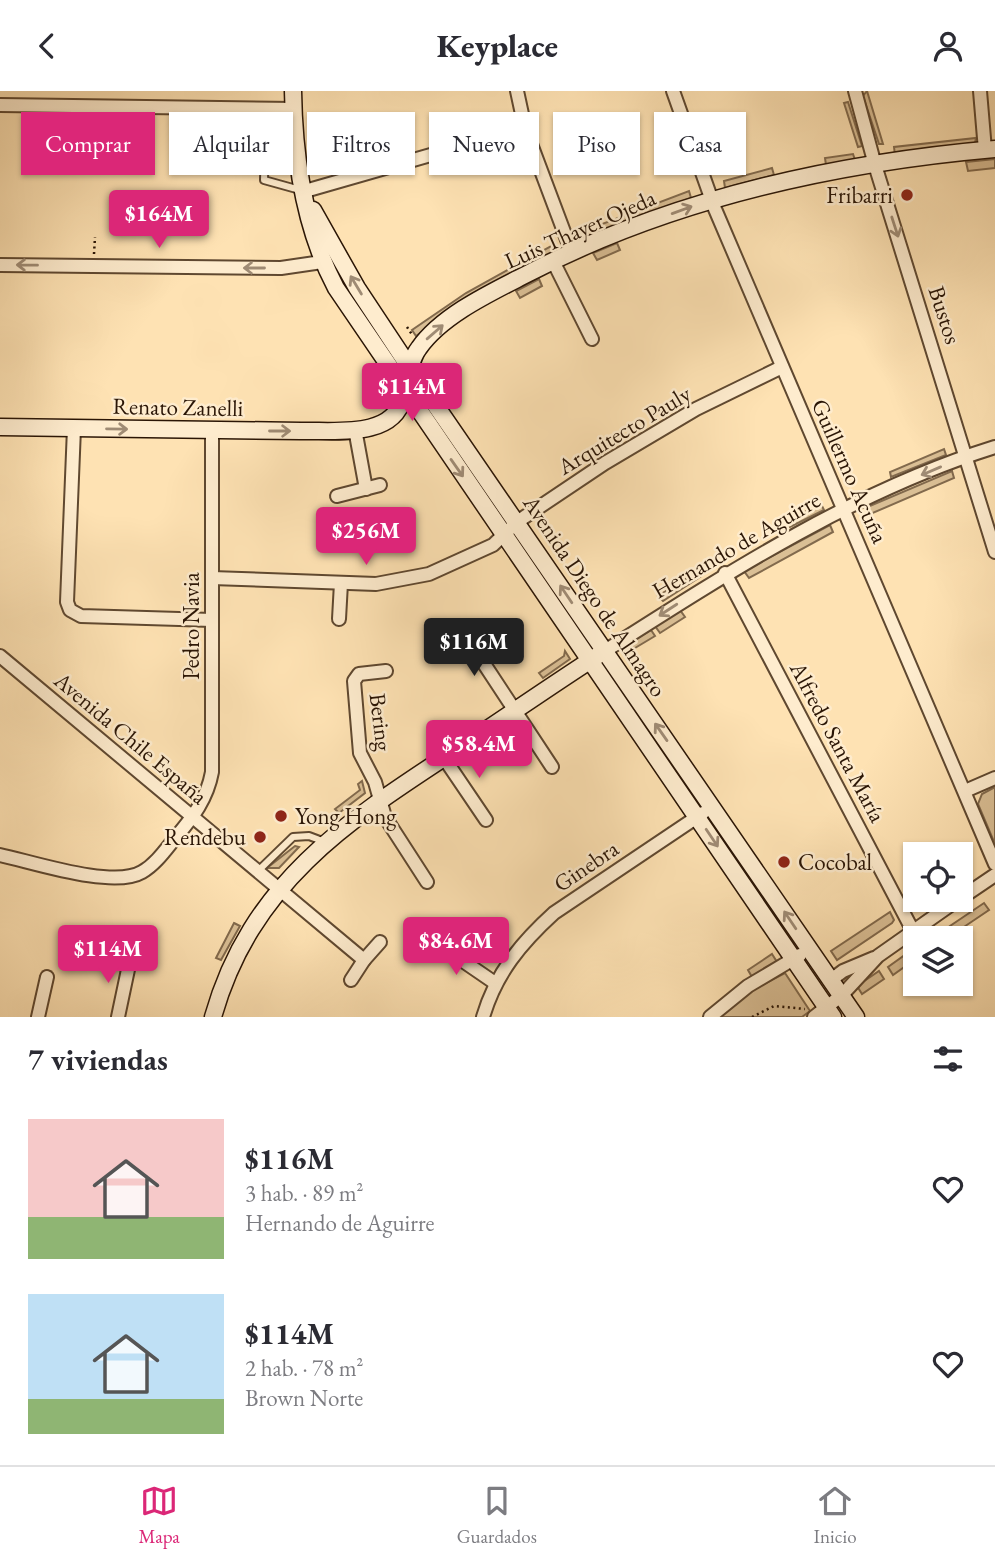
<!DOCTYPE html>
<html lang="es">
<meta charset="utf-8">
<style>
:root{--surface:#fff;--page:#f2f2f3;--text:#2b2b33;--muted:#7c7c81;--line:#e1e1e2;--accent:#db2777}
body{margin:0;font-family:"EB Garamond",serif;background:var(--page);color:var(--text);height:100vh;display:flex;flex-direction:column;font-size:26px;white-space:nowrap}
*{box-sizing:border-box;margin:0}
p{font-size:23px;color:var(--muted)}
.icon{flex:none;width:38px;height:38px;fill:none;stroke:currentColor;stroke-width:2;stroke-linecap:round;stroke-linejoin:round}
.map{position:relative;height:926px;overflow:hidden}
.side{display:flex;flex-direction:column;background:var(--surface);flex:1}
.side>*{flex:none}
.hud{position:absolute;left:21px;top:21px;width:954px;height:63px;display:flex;gap:14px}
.fabs{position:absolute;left:903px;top:751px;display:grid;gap:14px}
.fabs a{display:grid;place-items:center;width:70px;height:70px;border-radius:0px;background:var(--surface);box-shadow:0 2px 5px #0004;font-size:35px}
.price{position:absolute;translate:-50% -60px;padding:0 16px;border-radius:7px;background:var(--accent);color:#fff;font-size:23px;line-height:46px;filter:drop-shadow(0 2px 4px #0008)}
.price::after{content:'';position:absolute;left:50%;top:42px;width:21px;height:16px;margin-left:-10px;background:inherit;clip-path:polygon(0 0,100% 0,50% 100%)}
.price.selected{background:#222;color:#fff}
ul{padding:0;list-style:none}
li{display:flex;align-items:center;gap:21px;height:175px;padding:0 28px}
li span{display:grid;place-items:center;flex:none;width:196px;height:140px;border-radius:0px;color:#555}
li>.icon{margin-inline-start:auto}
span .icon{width:84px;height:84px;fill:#fffc;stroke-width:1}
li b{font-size:30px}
h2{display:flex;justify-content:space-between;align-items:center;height:84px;padding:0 28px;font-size:30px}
.pill{padding:0 24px;border-radius:0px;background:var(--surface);box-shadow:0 2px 5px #0004;font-size:24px;line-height:63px}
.pill.selected{background:var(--accent);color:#fff}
header{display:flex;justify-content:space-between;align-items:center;height:91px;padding:0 28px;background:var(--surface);font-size:32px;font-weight:800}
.dock{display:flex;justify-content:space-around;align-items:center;height:98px;border-top:2px solid var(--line);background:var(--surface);font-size:19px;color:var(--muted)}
.dock a{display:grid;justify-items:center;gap:4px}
.dock .selected{color:var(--accent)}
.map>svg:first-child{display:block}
.green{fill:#dabf95;stroke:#826a4d;stroke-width:2}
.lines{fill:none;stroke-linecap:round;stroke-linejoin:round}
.lane-casing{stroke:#5f4830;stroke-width:10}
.street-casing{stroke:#5f4830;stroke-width:16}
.secondary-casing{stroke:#2a1505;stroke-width:19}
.path{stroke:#2a1505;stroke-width:2.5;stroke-dasharray:2 3.5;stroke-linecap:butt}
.lane{stroke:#feecce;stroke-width:6}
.street{stroke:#feecce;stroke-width:12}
.secondary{stroke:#feecce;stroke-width:16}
.oneway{stroke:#9f8b74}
.poi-dot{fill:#8f2418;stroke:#feecce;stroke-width:2.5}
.labels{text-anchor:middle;stroke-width:5;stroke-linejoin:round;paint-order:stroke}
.poi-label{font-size:23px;fill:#2a1505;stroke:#feecce;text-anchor:end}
.street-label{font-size:23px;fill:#2a1505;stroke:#feecce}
</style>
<header><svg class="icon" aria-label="back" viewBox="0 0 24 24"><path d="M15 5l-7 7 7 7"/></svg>Keyplace<svg class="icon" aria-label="person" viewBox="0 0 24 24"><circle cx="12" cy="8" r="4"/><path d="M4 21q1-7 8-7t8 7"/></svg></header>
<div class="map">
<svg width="995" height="926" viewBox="0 0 995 926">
<rect width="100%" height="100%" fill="#fee2b3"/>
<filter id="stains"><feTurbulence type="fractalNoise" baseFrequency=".00286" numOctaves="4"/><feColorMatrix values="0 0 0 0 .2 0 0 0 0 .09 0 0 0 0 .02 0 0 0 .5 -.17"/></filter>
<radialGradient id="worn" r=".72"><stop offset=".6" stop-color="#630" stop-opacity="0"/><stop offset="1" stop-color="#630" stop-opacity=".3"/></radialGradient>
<g class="green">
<polygon points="867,0 883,53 879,53 863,5"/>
<polygon points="848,11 862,55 858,56 844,12"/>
<polygon points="976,47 975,52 895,64 894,56"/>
<polygon points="853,63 855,69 826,74 825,67"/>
<polygon points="995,68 995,77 968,80 966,71"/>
<polygon points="772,77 774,84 725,97 724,90"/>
<polygon points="689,100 691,107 584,148 581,141"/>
<polygon points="617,152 620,159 597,169 593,162"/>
<polygon points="553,154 557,161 455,217 416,245 412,239 466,202"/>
<polygon points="539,188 542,195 520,207 516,200"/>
<polygon points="944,358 946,364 891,386 890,381"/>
<polygon points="952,380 954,387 868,424 865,417"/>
<polygon points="821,413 824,419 790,436 786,430"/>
<polygon points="830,434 833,441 749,487 744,480"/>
<polygon points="697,481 700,486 663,510 658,505"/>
<polygon points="680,519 685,526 660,542 655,535"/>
<polygon points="651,539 655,545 630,560 626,554"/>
<polygon points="565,560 570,568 543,587 539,582 564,565"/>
<polygon points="610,580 702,715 697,717 608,582"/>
<polygon points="362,690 365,702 339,722 335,718 360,699 358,693"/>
<polygon points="995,696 995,753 978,713 982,703"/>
<polygon points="713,732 794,846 794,851 790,852 713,738"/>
<polygon points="295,755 299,756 279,777 267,777"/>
<polygon points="984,812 989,819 955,842 950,835"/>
<polygon points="890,821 894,829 892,832 837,869 831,860"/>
<polygon points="234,832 240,835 221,869 216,867"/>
<polygon points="909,861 914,869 893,884 888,876"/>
<polygon points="772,863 777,871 752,886 748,879"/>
<polygon points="879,880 884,888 862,903 857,895"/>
<polygon points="785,882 810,920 802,926 718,926 747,902"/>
</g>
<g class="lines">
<g class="lane-casing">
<g id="lane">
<polyline points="293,42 265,57 264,89 300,99"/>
<polyline points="258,780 293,746 309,745 325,751"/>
</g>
</g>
<g class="street-casing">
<g id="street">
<polyline points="517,0 525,37 572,162"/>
<polyline points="673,0 715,118 995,773"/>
<polyline points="855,0 875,74 995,461"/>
<polyline points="980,0 985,59"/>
<polyline points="0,14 293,18"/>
<polyline points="305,100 525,37"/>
<polyline points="553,170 592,248"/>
<polyline points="0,174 281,177 322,171"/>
<polyline points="74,337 67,511 70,519 81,525 212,529"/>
<polyline points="355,338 366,398"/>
<polyline points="337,405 380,394"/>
<polyline points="725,482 913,840"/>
<polyline points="212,487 376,493 429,483 493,454 517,431 605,372 696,318 782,276"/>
<polyline points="339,528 341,492"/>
<polyline points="471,553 552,676"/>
<path d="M605,560c124,-79 249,-160 390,-204"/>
<polyline points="0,565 364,869"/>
<polyline points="386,580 359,583 354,590 360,662 375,691 385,726 427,791"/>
<polyline points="444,667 486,729"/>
<polyline points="965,700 995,687"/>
<path d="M0,764c33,7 113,34 142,17 14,-8 24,-23 34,-35 17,-20 31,-38 36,-65v-342"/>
<polyline points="961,807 995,784"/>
<polyline points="447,848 460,868 495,892"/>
<polyline points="351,889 364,869 380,851"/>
<polyline points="831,889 843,880 874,867"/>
<polyline points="38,926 47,886"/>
<polyline points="118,926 130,869"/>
<path d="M483,926c13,-44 38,-74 71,-104l149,-100"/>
<polyline points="710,926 748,895 800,864"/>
<polyline points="814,926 842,904 878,865 959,808"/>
</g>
</g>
<g class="secondary-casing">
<g id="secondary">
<path d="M293,0c1,67 11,137 43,197l497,729"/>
<polyline points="313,119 357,197 410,277 856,926"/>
<path d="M0,336l301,4c33,-1 92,8 102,-33 5,-16 6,-37 16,-50 23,-33 73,-56 108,-74 144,-75 308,-111 468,-125"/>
<path d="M213,926c39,-138 139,-199 252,-273 44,-29 87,-59 132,-88"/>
</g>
</g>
<g class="path">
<polyline points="97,54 97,29"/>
<polyline points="94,163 95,146"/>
<polyline points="407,236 413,245"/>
<polyline points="752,926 774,915 805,918"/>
</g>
<use href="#lane" class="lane"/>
<use href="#street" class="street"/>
<use href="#secondary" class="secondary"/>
</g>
<defs><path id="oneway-shaft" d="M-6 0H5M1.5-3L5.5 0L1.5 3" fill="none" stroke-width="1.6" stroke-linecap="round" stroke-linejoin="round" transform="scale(1.75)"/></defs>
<g class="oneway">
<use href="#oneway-shaft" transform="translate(682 119) rotate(-20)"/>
<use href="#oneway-shaft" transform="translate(895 136) rotate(72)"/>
<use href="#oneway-shaft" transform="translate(27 174) rotate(-179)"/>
<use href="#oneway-shaft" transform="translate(254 177) rotate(-180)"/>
<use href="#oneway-shaft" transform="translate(356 194) rotate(-121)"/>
<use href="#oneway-shaft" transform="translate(435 241) rotate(-41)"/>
<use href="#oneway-shaft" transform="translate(117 338) rotate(1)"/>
<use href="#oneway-shaft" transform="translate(280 340)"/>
<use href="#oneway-shaft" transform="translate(457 377) rotate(55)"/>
<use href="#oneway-shaft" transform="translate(931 380) rotate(157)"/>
<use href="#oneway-shaft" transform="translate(566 503) rotate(-124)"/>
<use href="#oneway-shaft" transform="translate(668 519) rotate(147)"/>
<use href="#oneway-shaft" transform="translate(661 641) rotate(-125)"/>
<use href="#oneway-shaft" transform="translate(712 747) rotate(56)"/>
<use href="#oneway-shaft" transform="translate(790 829) rotate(-124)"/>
</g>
<g class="poi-dot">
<circle cx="907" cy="104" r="7"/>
<circle cx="281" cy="725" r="7"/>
<circle cx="260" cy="746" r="7"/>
<circle cx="784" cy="771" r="7"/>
</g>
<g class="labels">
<g class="poi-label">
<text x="893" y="112">Fribarri</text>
<text x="295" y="733" text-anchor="start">Yong Hong</text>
<text x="246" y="754">Rendebu</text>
<text x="798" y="779" text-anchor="start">Cocobal</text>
</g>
<g class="street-label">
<text transform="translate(580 138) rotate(-24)" y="8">Luis Thayer Ojeda</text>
<text transform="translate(945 224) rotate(72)" y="8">Bustos</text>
<text transform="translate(178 316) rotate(1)" y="8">Renato Zanelli</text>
<text transform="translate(624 339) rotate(-31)" y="8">Arquitecto Pauly</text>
<text transform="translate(850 380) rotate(66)" y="8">Guillermo Acuña</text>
<text transform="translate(736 454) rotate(-30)" y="8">Hernando de Aguirre</text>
<text transform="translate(595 505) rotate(56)" y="8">Avenida Diego de Almagro</text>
<text transform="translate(191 535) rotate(-90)" y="8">Pedro Navia</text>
<text transform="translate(381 631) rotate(83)" y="8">Bering</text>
<text transform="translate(131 647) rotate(40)" y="8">Avenida Chile España</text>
<text transform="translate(838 651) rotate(62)" y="8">Alfredo Santa María</text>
<text transform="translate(586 775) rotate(-34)" y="8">Ginebra</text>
</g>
</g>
<rect width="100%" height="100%" filter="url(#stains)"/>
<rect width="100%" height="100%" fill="url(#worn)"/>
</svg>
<div class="fabs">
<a><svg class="icon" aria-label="locate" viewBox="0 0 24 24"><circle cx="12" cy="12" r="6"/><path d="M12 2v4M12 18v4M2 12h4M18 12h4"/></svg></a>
<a><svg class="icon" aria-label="layers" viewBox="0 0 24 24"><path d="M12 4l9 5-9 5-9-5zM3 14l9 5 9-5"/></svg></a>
</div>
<b class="price" style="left:159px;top:159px">$164M</b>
<b class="price" style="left:412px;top:332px">$114M</b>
<b class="price" style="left:366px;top:476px">$256M</b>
<b class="price selected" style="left:474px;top:587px">$116M</b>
<b class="price" style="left:479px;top:689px">$58.4M</b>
<b class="price" style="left:456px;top:886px">$84.6M</b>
<b class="price" style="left:108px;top:894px">$114M</b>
<div class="hud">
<a class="pill selected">Comprar</a>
<a class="pill">Alquilar</a>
<a class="pill">Filtros</a>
<a class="pill">Nuevo</a>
<a class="pill">Piso</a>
<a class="pill">Casa</a>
</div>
</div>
<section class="side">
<h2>7 viviendas<svg class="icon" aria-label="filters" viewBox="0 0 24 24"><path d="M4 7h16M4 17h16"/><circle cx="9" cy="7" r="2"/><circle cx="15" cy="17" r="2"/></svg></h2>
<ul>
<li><span style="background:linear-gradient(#f6c9c9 70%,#8fb573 0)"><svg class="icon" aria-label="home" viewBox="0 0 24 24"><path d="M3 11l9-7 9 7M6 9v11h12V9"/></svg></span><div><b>$116M</b><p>3 hab. · 89 m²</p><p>Hernando de Aguirre</p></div><svg class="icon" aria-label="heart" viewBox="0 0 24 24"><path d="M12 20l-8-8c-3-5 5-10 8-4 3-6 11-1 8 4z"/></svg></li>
<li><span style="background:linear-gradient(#bfe0f5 75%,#8fb573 0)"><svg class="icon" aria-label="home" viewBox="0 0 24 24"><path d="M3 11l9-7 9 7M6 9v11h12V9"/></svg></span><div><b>$114M</b><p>2 hab. · 78 m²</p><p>Brown Norte</p></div><svg class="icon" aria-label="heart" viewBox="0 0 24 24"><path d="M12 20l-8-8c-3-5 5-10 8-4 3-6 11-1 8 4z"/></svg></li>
</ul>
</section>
<nav class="dock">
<a class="selected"><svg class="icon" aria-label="map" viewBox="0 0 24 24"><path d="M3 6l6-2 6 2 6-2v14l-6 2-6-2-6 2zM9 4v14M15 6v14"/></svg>Mapa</a>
<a><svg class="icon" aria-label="saved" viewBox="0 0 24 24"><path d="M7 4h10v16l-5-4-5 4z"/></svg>Guardados</a>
<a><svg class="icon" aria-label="home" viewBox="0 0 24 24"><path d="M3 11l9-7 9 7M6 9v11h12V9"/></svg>Inicio</a>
</nav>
